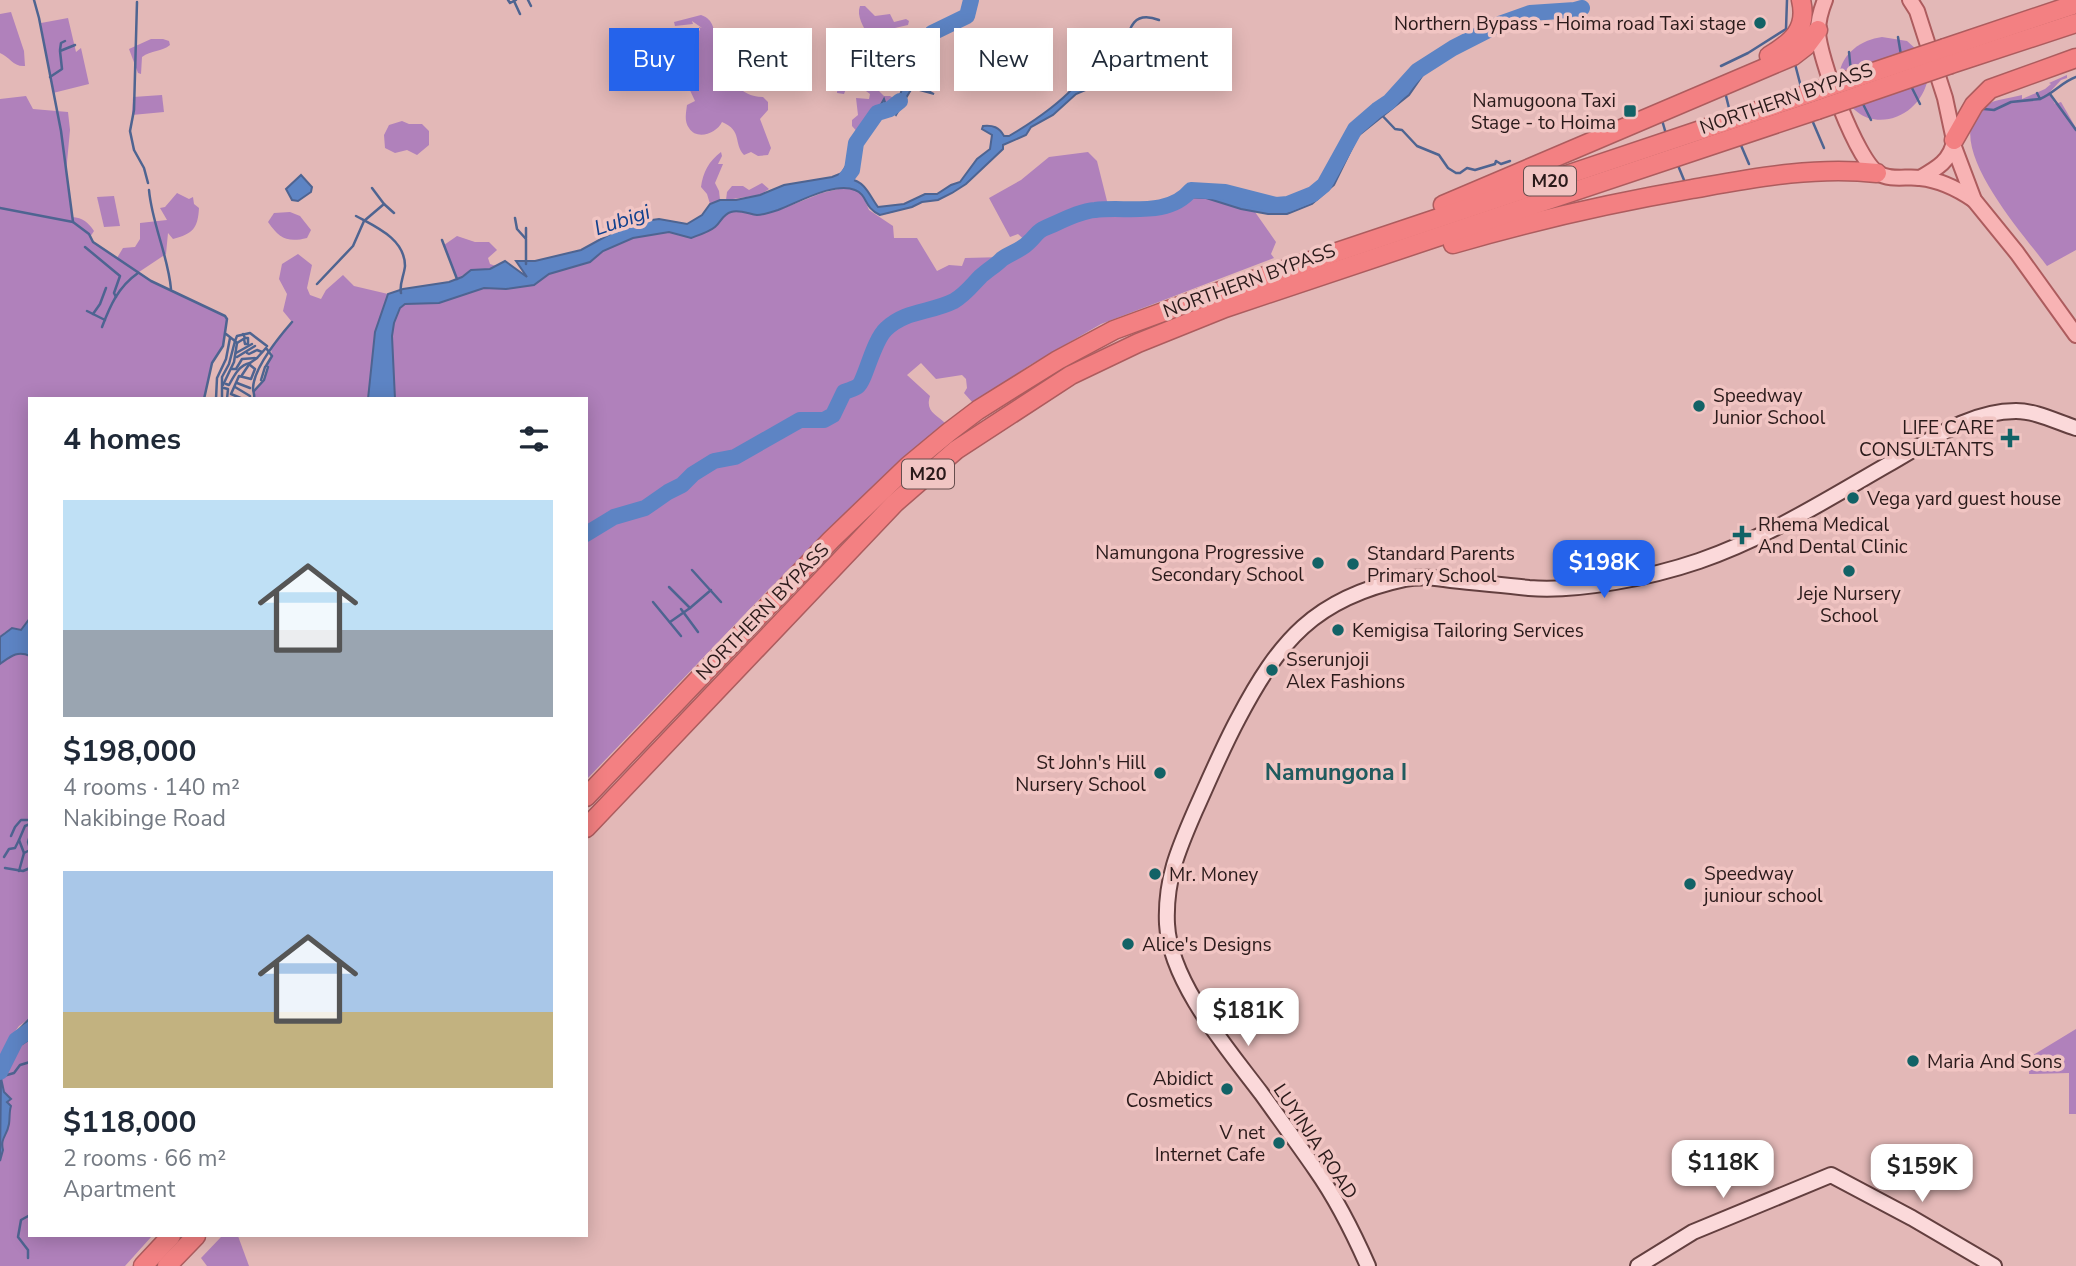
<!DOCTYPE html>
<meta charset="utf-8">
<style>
:root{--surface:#fff;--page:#f6f6f7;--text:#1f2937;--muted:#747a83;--accent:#2563eb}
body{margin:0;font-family:"Nunito Sans",sans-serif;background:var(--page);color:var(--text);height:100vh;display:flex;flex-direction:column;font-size:26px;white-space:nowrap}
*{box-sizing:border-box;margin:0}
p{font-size:23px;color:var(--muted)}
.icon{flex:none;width:38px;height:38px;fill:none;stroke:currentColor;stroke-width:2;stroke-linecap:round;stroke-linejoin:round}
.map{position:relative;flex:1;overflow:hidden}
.sheet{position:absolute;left:28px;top:397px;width:560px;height:840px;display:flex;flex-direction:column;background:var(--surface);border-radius:0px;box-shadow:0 4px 18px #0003}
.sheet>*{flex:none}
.guide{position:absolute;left:609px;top:28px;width:665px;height:63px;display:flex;gap:14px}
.price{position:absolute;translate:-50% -60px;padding:0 16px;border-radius:14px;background:#fff;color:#222;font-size:23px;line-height:46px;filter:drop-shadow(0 2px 4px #0008)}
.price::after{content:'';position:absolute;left:50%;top:42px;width:21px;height:16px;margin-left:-10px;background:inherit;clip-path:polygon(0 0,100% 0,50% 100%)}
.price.current{background:var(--accent);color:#fff}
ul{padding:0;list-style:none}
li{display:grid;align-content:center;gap:14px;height:371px;padding:0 35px}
li span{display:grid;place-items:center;height:217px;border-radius:0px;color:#555}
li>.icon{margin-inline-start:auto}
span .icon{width:126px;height:126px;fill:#fffc;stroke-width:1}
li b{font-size:30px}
h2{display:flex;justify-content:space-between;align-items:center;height:84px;padding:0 35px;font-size:30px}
.pill{padding:0 24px;border-radius:0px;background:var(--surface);box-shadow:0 4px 18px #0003;font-size:24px;line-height:63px}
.pill.current{background:var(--accent);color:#fff}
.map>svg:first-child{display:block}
.green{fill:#b081bb}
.water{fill:#5d84c4;stroke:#4e6491;stroke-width:2}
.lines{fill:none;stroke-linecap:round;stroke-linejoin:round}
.stream{stroke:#4e6491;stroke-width:2.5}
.river{stroke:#5d84c4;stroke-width:16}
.secondary-casing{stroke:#633f3f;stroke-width:18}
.primary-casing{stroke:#ad5c5e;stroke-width:18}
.highway-casing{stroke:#ad5c5e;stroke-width:21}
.secondary{stroke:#fbd9da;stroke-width:14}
.primary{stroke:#f8b3b4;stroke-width:14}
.highway{stroke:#f38082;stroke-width:18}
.highway-bridge-casing{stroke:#ad5c5e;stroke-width:21;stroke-linecap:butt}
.highway-bridge{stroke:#f38082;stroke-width:18}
.poi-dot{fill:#126266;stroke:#f1c5c3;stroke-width:2.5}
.labels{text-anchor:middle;stroke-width:7;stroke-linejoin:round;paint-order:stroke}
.shield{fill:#f1c5c3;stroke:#664d4d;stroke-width:2}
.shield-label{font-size:18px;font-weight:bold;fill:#2a1a1a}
.poi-label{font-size:19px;fill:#2a1a1a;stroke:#f1c5c3;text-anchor:start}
.street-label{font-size:19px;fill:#2a1a1a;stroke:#f1c5c3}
.water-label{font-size:21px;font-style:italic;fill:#11418e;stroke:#f1c5c3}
.quarter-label{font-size:23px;font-weight:bold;fill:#205b5e;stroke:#f1c5c3}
</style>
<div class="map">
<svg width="2076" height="1266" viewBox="0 0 2076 1266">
<rect width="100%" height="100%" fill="#e3b8b7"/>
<g class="green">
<path d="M860,6h5l10,10 15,-2 4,8 12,-3 3,2 -1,4 -13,3 -4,17 1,5 -9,-3 -2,3c3,9 -5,19 -4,30l5,3 7,-1 -1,5 -7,-1 -2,5 5,5h6l5,3 -13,5 -3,4 4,3 -6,2 -16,23 -9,-10v-6l6,-5 -2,-17 13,1 1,-5 -4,-3 -1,-5 -7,-5h-9l-5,13 -7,-1 1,-14 -4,-14 4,-4 14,2 4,-2 -2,-15 14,-10c-4,-9 -12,-20 -8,-30z"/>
<path d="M11,12l13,39 1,15c-12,1 -15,-9 -25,-13v-39z"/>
<path d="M701,15c14,5 12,15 16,28l18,1 4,7 11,5 8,-3 7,3v17l-4,1 -3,-7 -5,-3 -11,8 -8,12c10,8 16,13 29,13l5,5v8l-8,9 11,29 -3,7 -10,1 -7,-4 -7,3c-11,-12 -1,-24 -22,-33 -5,11 -25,19 -33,6 -5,-7 -3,-15 -2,-23l8,-4 -8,-17 -11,-5 -3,-10 19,-33 8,-6 -1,-3 3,1 -10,-7 1,3 -18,2 -1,-4z"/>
<polygon points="68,18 76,52 81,48 89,84 53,93 41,23"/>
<path d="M1882,37l25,4 10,9 -78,25c3,-22 22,-35 43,-38z"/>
<path d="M151,39h12l6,2 1,4c-8,7 -19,5 -28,12l-1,17 -3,-1 -9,-24z"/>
<path d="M2067,75v3l-6,2 -12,13 6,11 6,-2 15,26v122l-29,16c-22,-30 -113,-129 -61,-161 10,-6 25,-7 36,-10v4l23,-10 6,-5 -2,-1z"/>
<path d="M1928,78c-5,28 -32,48 -60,40 -8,-3 -13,-8 -19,-13z"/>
<polygon points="162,95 164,112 132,115 133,97"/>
<path d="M26,96l7,13 35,3 2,18 -4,43 6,44c11,1 16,5 22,14l-4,6 3,5 24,16 6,-10 12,-1 5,-8v-16l27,-3 -7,-12 5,-1 12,-14 12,6 4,-2 1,7 5,4c-1,20 -6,26 -26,31l-5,-6 -2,21 -27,18 12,9 67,31 9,7 -4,27 -11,17 -8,36h-174v219l-9,12 -16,2 -5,5v-538z"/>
<polygon points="402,121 409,124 422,124 429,131 429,145 417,155 407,150 395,153 385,148 384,135 389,125"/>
<path d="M721,152l1,4 -4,8h5l-8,19 4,8 1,9 -10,4 -3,-10 -6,-7c2,-15 8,-26 20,-35z"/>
<path d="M1088,152l9,9 12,48h43l33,-12 21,1 49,14 21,30 -5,12 3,4 -173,66 -71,41 -57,38 -9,-10 3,-5 -1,-9 -4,-4 -26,4 -15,-16 -14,12 23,21c-5,16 6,18 16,28l-56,47 -60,62 -63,58 -181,189v-381h-191l-3,-63 2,-13 6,-15 5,-4 34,-1 45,-15 22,1 28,-4 15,-11 41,-12 13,-11 30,-13 36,-6 22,6 24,-12 9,-10 7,-4h18l10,3 20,-5 43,-17 25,-6 11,3 5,6 6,14 24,16 1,12h23l20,33 12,-6 13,1 3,-8 39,-1 24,-14 -10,-9 -8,3 -21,-39 32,-18 28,-23z"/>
<polygon points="762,183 769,189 760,195 726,200 727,192 732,186 743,186 749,190"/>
<polygon points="114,196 120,226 104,227 97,197"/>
<path d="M290,212l10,4 11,14 -4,8c-20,5 -28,0 -39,-16l6,-9z"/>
<polygon points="457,236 475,242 489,242 497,250 488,258 490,264 496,266 490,269 471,270 457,279 444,245"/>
<polygon points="298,254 312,265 307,288 310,295 321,299 326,290 343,275 354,286 388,294 375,332 368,399 254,399 254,391 264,380 268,368 266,366 272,356 271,349 292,322 283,311 287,294 279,279 282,264"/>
<path d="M22,652l8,4v362l-11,8 -10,14 1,12 20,-13v197h122l-27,30h-125v-105l3,-11c-3,-12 4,-14 6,-26 1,-6 0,-12 2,-18l-4,-4 -7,-24v-414l13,-9z"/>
<polygon points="2076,1029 2076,1114 2069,1114 2069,1073 2029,1074 2030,1057"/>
<polygon points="222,1236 238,1236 249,1266 207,1266 201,1258"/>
</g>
<g class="water">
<path d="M919,62l-3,14 4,10 14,8 -22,-6 -16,27 -3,-4h-10l-4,-3 5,-9 2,6 14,-10c6,-15 0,-27 19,-33z"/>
<polygon points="1432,62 1409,95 1358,136 1334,185 1312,204 1287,214 1268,214 1241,209 1206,198 1185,197 1197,193 1243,198 1275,209 1292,207 1312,198 1324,184 1327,173 1357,131 1385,108 1389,99 1397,96 1421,75 1428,63"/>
<path d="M1088,71l2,3 -5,9 24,-6 -2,4 -31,13 -23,21 -22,12 -5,8 -23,10v4l-37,35 -14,9 -14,7 -16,2 -10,5 -32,8c-17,-8 -12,-20 -25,-25 -20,-9 -58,13 -77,20 -6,2 -15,5 -21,5 -8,-1 -18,-6 -26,-3 -8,2 -10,10 -16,15 -6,5 -16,8 -24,11l-22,-6 -36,6 -30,13 -13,11 -41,12 -15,11 -28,4 -22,-1 -45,15 -34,1 -5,4 -6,15 -2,13 3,63h-27l7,-67 13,-38 15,-5 46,-7 13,-5 9,-7 19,-1 15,-8 22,16 -11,-16h19l46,-11 49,-27 29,-4 28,5 15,-9 8,-11 10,-4h16l24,-5 24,-10 48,-8 10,-4 6,-11 5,-4 4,7 -7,14c16,3 19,16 28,28l26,-3 21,-10h12l14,-9 9,-3 17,-23 13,-10 2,-14 -10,-6 1,-3c10,-1 16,1 21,10h5c24,-14 63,-40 76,-64z"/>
<polygon points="301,175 312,187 311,192 298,201 292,200 286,189"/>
<path d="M30,618v38c-13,-6 -20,1 -30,8v-27l12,-9 9,2z"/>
<polygon points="30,1018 30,1039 9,1053 9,1040"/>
<path d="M1,1078l3,14 7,7 -4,3 4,4c-2,6 -1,12 -2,18 -2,12 -9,14 -6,26l-3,11z"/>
</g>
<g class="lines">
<g class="stream">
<polyline points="34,0 39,18 61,131 73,222"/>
<polyline points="508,0 510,3 516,0"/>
<polyline points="528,0 531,6"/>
<polyline points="514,1 520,14"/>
<polyline points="137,2 134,110 130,131 134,150 144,168 148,183"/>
<polyline points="1898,37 1901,55"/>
<polyline points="60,50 61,43 65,41"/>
<polyline points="1849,52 1851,72"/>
<polyline points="1795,64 1801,87"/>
<polyline points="1721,66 1748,53 1786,29 1787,0"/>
<polyline points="50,77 62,69 60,51 75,45"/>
<path d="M1107,81c26,-20 10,-77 52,-61"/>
<polyline points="1911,86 1920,104"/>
<polyline points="1725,92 1730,112"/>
<path d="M2037,93l3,6c14,-6 22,-17 36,-22"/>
<polyline points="2050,94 2076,130"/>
<polyline points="1862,102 1871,120"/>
<polyline points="1984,109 1994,110 2011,102 2040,99"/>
<polyline points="1377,110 1395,129 1402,130 1417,146 1439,155 1448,168 1456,173 1460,173 1467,168 1475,170 1495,164 1496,161 1501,164 1510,161"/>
<polyline points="1662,120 1666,134"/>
<polyline points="1812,120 1824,148"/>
<polyline points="1740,143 1749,164"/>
<polyline points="1677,163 1684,180"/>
<polyline points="372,188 384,204"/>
<path d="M149,190c3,34 19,65 22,99"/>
<polyline points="0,208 73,222 89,234 93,242 151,281 225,316 227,319 223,346 212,363 204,399"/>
<path d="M356,216c20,11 49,23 49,50 -1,10 -6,18 -4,27"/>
<polyline points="515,218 517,229 526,239 526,264"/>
<polyline points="526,238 526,228"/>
<polyline points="442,240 457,279"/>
<polyline points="85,247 120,276 114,293 116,297"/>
<polyline points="317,284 353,246 364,221 384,204 394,213"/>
<polyline points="87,311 105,320"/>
<polyline points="93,314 100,304 106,288"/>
<path d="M102,327c8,-21 16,-40 36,-54"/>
<polyline points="226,334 235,341 237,336 250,333 267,346"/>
<polyline points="244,339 245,344 248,344 248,338 245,338"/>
<polyline points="236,353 252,344"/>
<polyline points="247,353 249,354 257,350 262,352"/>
<polyline points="237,357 255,346"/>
<polyline points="232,369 236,369 242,359 257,358 266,348 272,356 266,366"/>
<polyline points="242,375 250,363 257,358"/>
<polyline points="261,380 265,367"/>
<polyline points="237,383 250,388"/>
<path d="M226,384l3,1c5,-9 10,-20 21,-22"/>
<polyline points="223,385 234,362 237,343"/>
<polyline points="235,387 250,396 250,399"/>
<polyline points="224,388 228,389 227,399"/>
<polyline points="254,391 264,380 268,367"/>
<polyline points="216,399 217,378 226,359 230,338"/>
<polyline points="222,399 222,377 229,364 235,341 237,343 245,338 243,334"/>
<polyline points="243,399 231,394 239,376 251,379 255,369 250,365"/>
<path d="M254,399c1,-4 -1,-7 -1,-11 1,-21 26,-51 39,-66"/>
<polyline points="692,570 721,602"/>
<polyline points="669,587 690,608 711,590"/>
<polyline points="653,602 681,636"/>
<polyline points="681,609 698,632"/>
<polyline points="670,622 690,608"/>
<polyline points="30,835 28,842 30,849"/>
<polyline points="11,836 15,827 21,820 30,820"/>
<polyline points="24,853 19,840 25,826 30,824"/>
<polyline points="4,857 9,849 15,848 19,840"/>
<polyline points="5,868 23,871 30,868"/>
<polyline points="19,871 24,853 30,850"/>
<polyline points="0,1077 14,1073 20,1065 30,1062"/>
<polyline points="28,1258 28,1250 18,1237 21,1220 30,1215"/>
</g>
<g class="river">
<polyline points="910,78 932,33 967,16 971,0"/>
<polyline points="846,178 852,170 856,143 877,113 890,109 900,101"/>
<path d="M586,534l28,-17 31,-9 23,-16 14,-7 11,-11 21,-13 21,-4 65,-37h24l9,-5 11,-23c4,-2 11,-3 14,-6 7,-5 15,-45 28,-57 20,-19 44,-16 68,-28 12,-7 18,-16 27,-25 7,-6 15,-11 21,-17 8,-6 20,-9 27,-17 6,-5 8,-11 16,-14 15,-6 34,-17 50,-18 31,-4 73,8 96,-20l34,2 51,13 12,-1 25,-10 11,-9 31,-56 22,-19 12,-8 28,-31 36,-23 49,-25 28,-10 45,-3 7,-2"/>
<polyline points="0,1072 16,1040 30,1030"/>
</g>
<g class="secondary-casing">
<g id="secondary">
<path d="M1368,1266c-15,-34 -31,-66 -52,-96 -18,-26 -37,-52 -55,-77 -34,-45 -91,-111 -94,-169 -2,-44 11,-74 28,-113 14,-31 27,-62 43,-92 41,-78 77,-121 167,-140 16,-3 31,-1 46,1 26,3 52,5 78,8 50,4 123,-11 170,-27 67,-23 127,-61 188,-96 41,-23 81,-54 129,-54 20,0 41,11 60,17"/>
<polyline points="1638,1266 1693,1232 1831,1175 1912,1218 1994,1266"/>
</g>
</g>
<g class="primary-casing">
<g id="primary">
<path d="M1825,0c-4,10 -7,20 -7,31 0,25 39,130 60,142 12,8 29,3 42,5 20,2 38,11 54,22"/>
<path d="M1910,0l7,11 28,87 9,42c-2,20 -18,29 -34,38"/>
<polyline points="1954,147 1974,200 2017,253 2076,335"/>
</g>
</g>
<g class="highway-casing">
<g id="highway">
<polyline points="1945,48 2076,4"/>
<path d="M1769,56c23,-14 39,-27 32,-56"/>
<polyline points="1951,64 2076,23"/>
<polyline points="1954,140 1974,105 1990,89 2076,58"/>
<polyline points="1443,205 1793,56 1806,46 1818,30"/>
<path d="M1453,244c79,-23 158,-41 239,-55 62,-11 122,-23 185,-16"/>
<polyline points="586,797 831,540 908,466 949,432 978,410 1058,360 1114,330 1212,294 1811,93"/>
<polyline points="586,828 895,503 956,450 1071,375 1138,343 1225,308 1817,110"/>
<polyline points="143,1266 171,1236"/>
<polyline points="167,1266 196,1236"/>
</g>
</g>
<use href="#secondary" class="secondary"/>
<use href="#primary" class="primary"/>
<use href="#highway" class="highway"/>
<g class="highway-bridge-casing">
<g id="highway-bridge">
<polyline points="1811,93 1945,48"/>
<polyline points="1817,110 1951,64"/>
</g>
</g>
<use href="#highway-bridge" class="highway-bridge"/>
</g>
<g class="poi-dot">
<circle cx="1760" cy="23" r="7"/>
<rect x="1623" y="104" width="14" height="14" rx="3.5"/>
<circle cx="1699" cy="406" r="7"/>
<path d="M2006.5 427.5h7v7h7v7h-7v7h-7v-7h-7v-7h7z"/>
<circle cx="1853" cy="498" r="7"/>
<path d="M1738.5 524.5h7v7h7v7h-7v7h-7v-7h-7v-7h7z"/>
<circle cx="1318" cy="563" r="7"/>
<circle cx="1353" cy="564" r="7"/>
<circle cx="1849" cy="571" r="7"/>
<circle cx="1338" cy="630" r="7"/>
<circle cx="1272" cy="670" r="7"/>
<circle cx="1160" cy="773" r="7"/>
<circle cx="1155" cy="874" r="7"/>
<circle cx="1690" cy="884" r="7"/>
<circle cx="1128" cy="944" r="7"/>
<circle cx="1913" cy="1061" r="7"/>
<circle cx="1227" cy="1089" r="7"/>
<circle cx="1279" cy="1143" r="7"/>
</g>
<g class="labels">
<g class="shield">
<rect x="1524" y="166.5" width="52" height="29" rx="5"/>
<rect x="902" y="459.5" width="52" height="29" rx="5"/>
</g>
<g class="shield-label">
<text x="1550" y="187">M20</text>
<text x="928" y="480">M20</text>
</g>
<g class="poi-label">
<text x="1746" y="30" text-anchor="end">Northern Bypass - Hoima road Taxi stage</text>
<text x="1616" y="107" text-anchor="end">Namugoona Taxi<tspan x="1616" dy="22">Stage - to Hoima</tspan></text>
<text x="1713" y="402">Speedway<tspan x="1713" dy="22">Junior School</tspan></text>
<text x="1994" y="434" text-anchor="end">LIFE CARE<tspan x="1994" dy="22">CONSULTANTS</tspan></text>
<text x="1867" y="505">Vega yard guest house</text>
<text x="1758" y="531">Rhema Medical<tspan x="1758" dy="22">And Dental Clinic</tspan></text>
<text x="1304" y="559" text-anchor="end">Namungona Progressive<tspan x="1304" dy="22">Secondary School</tspan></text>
<text x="1367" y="560">Standard Parents<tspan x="1367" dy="22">Primary School</tspan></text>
<text x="1849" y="600" text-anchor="middle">Jeje Nursery<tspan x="1849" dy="22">School</tspan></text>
<text x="1352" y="637">Kemigisa Tailoring Services</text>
<text x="1286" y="666">Sserunjoji<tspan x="1286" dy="22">Alex Fashions</tspan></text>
<text x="1146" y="769" text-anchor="end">St John's Hill<tspan x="1146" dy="22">Nursery School</tspan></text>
<text x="1704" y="880">Speedway<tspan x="1704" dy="22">juniour school</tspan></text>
<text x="1169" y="881">Mr. Money</text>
<text x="1142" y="951">Alice's Designs</text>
<text x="1927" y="1068">Maria And Sons</text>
<text x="1213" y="1085" text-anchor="end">Abidict<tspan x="1213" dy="22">Cosmetics</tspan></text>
<text x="1265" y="1139" text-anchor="end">V net<tspan x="1265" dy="22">Internet Cafe</tspan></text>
</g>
<g class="street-label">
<text transform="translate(1786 98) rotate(-19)" y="7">NORTHERN BYPASS</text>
<text transform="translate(1249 280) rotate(-20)" y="7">NORTHERN BYPASS</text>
<text transform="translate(762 611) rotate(-46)" y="7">NORTHERN BYPASS</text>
<text transform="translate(1316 1141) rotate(56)" y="7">LUYINJA ROAD</text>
</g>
<g class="water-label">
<text transform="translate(622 220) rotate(-18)" y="7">Lubigi</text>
</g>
<g class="quarter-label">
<text x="1336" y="780">Namungona I</text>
</g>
</g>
</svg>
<b class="price current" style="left:1604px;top:600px">$198K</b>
<b class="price" style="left:1248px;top:1048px">$181K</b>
<b class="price" style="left:1723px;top:1200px">$118K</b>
<b class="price" style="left:1922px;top:1204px">$159K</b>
<div class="guide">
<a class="pill current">Buy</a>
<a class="pill">Rent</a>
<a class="pill">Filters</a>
<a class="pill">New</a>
<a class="pill">Apartment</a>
</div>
<section class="sheet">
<h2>4 homes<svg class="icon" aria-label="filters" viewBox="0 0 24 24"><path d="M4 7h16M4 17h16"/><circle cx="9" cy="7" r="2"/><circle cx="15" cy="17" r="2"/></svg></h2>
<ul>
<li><span style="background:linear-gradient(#bfe0f5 60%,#9aa5b1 0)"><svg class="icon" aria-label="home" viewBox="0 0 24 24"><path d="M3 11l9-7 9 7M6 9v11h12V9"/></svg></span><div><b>$198,000</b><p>4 rooms · 140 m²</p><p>Nakibinge Road</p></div></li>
<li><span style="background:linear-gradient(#a9c7e8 65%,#c2b280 0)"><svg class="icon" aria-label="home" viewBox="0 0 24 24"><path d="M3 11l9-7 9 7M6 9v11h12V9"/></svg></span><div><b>$118,000</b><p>2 rooms · 66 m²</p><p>Apartment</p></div></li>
</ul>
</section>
</div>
